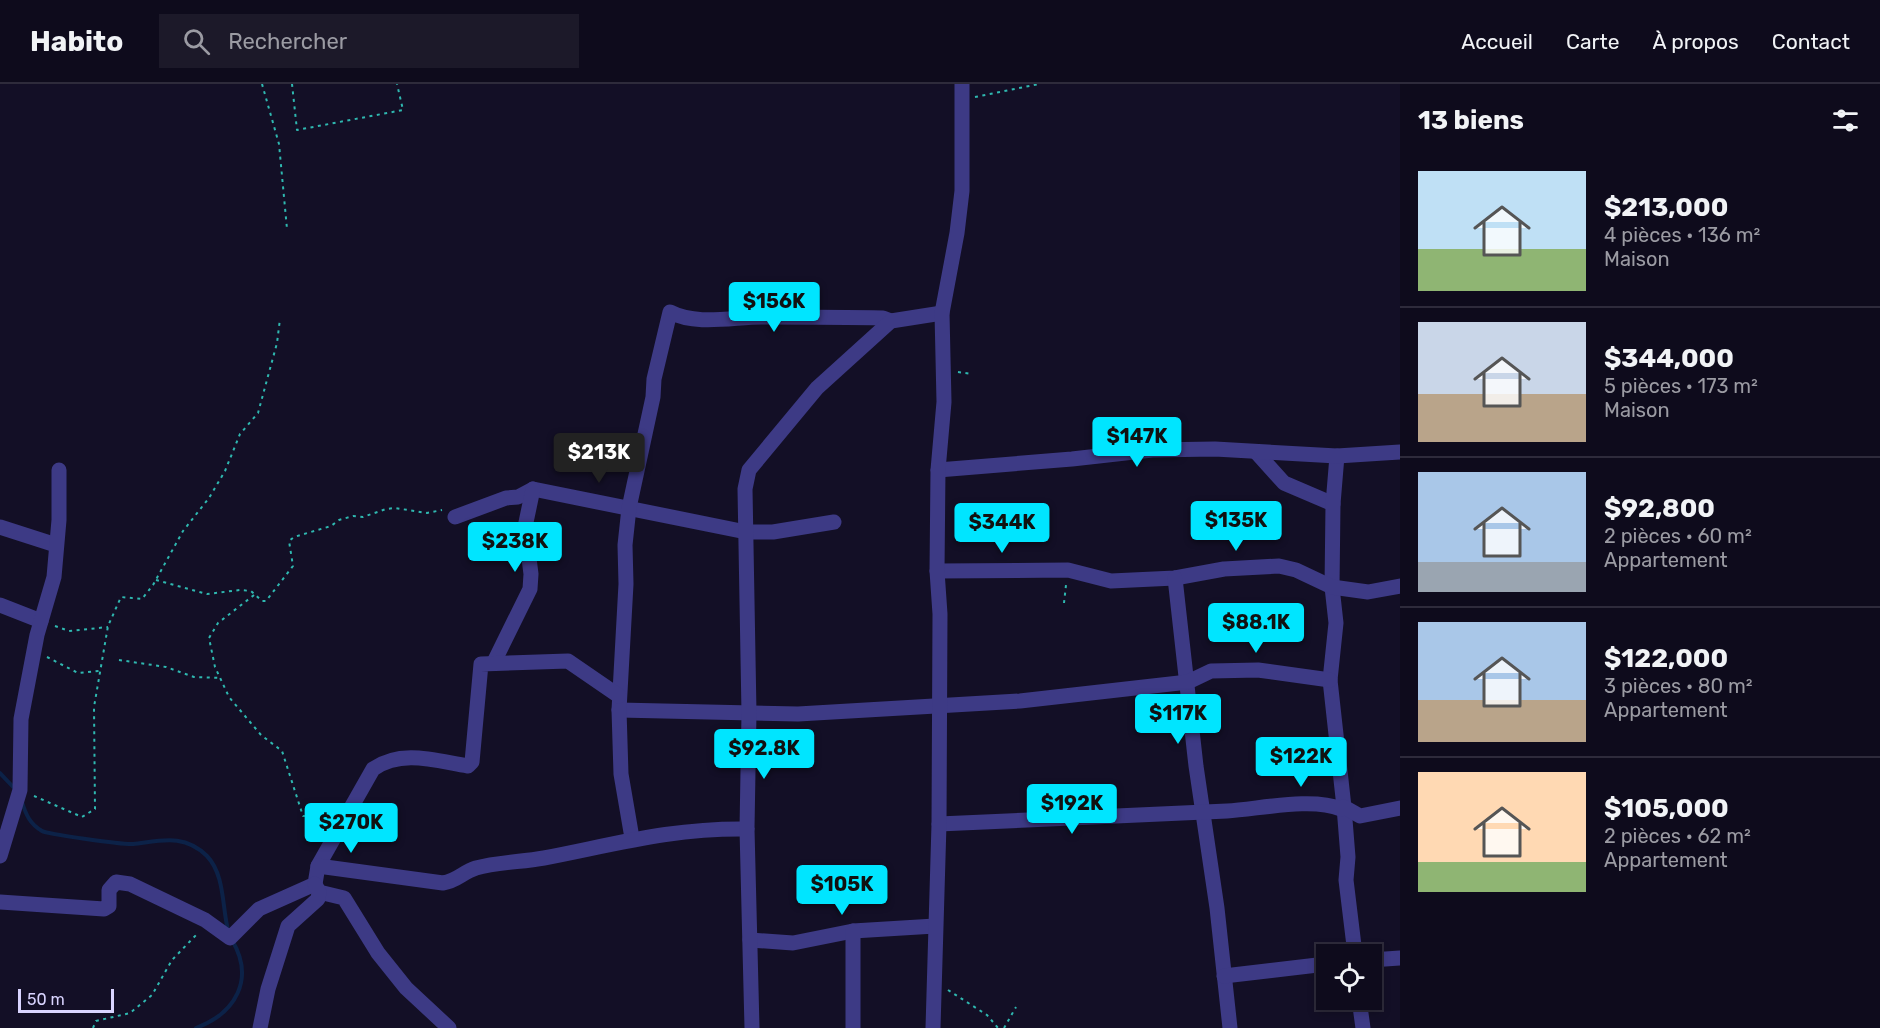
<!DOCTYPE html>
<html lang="fr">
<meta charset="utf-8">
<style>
:root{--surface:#0e0b1c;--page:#1c1929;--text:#f1f3f6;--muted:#9b9ba3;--line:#2e2b3b;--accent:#00e5ff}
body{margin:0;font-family:Rubik,sans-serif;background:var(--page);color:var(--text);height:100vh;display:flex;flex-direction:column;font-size:22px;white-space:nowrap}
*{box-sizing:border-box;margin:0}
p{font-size:20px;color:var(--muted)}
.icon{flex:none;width:33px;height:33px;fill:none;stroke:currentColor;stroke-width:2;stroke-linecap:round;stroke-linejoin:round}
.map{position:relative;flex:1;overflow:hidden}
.details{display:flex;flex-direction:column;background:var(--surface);width:480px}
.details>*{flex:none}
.controls{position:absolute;left:1316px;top:860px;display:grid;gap:12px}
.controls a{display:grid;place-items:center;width:66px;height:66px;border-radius:0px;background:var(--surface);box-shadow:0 3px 9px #0003,0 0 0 2px var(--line);font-size:30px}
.scale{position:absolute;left:18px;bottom:15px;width:96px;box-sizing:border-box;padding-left:6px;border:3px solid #d9d4ff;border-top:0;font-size:16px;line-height:21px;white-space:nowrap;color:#d9d4ff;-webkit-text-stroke:4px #130f26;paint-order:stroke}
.price{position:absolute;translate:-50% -51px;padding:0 14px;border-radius:6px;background:var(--accent);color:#111;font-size:20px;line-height:39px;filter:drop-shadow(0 2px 3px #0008)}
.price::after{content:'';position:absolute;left:50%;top:36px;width:18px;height:14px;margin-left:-9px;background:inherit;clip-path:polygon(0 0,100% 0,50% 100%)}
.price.active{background:#222;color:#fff}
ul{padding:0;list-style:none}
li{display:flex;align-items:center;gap:18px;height:150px;padding:0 18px}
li+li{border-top:2px solid var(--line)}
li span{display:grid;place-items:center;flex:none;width:168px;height:120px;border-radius:0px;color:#555}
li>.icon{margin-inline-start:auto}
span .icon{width:72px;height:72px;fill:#fffc;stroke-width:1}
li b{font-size:26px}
h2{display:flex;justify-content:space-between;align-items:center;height:72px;padding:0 18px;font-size:26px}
header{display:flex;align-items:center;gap:36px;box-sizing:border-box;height:84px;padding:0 30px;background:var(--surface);border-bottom:2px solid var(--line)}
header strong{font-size:28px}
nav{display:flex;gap:33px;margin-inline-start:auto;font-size:21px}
.search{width:420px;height:54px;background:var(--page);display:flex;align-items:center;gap:15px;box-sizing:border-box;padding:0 21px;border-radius:0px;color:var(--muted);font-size:22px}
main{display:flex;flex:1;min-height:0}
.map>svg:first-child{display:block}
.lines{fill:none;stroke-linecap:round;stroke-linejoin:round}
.stream{stroke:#0c2248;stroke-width:4}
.path{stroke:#2fb8b0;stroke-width:2;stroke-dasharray:3 4.5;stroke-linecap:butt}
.street{stroke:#3d3a85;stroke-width:15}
</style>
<header>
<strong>Habito</strong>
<div class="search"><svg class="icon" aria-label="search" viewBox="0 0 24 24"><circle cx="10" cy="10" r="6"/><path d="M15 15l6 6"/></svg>Rechercher</div>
<nav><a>Accueil</a><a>Carte</a><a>À propos</a><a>Contact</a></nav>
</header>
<main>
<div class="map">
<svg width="1400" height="944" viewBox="0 0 1400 944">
<rect width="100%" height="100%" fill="#130f26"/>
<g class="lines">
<g class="stream">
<polyline points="0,689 16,706"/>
<path d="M22,718c4,13 8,22 20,29 5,3 82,14 91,13 27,-3 51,-11 74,12 18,19 15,51 21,74"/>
<path d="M196,944c40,-15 59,-49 36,-88"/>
</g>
<g class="path">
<polyline points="262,0 279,60 287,145"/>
<polyline points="292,0 297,46 403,26 397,0"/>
<polyline points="975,13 1039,0"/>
<polyline points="958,288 972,290"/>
<polyline points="156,496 207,510 240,506 251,507 262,517 266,517 293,482 289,457 294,453 331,442 339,436 353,432 363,433 386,425 395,424 427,429 442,426"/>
<polyline points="254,511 218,539 209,554 215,583 229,613 261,651 282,667 303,732 319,732 328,738"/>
<polyline points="1064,519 1066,501"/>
<polyline points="55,542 69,547 108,543"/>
<polyline points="47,573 78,589 99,587"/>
<polyline points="119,576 166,583 194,593 221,594"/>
<polyline points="34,712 82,733 95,725 94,623 108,542 121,513 142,515 153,501 183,447 209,414 225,387 240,350 258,329 277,259 280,235"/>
<polyline points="948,906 987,931 998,944"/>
<polyline points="93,944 96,937 130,929 152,911 172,876 198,849"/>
<polyline points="1004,944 1016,923"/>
</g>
<g class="street">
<polyline points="1256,368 1284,399 1333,420"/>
<polyline points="1337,372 1333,420 1332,503 1336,539 1330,596 1344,723 1348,773 1346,796 1355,870"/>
<polyline points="938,386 1072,375 1152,366 1215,365 1337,372 1400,368"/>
<polyline points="455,433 506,414 518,413 533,405 746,448 773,448 834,438"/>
<polyline points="0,443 56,461"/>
<polyline points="937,487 1068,486 1111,497 1175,494 1224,485 1279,482 1296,486 1332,503 1368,508 1400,502"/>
<polyline points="1175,494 1196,682 1217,824 1230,944"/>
<polyline points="0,521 41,537"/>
<polyline points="494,578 530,505 531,490 525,443 533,405"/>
<polyline points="619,626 798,630 1020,617 1188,598 1211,587 1258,586 1330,596"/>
<path d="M939,740c96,-4 192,-8 288,-13 33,-2 85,-14 114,-2l3,-2 16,9 40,-8"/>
<path d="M632,754l-11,-64 -2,-64 7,-126 -1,-39 4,-37 24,-111 1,-18 16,-67c27,14 63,5 92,5 40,0 80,0 121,1l8,3"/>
<polyline points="0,772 20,706 21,635 37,551 54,493 59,436 59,386"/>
<path d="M318,782l55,-97c29,-20 63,-8 95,-3l4,-4 9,-98 87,-3 51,35"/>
<polyline points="319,808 344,814 378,869 406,904 449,944"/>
<path d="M0,818l104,7 5,-3v-16l7,-8 14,2 75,36 25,18 29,-29 56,-25 3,-18 125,17c14,-2 20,-11 33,-15 22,-6 46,-6 68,-10 73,-14 127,-30 203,-29"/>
<polyline points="750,856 793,859 853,847 935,842"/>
<polyline points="1371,876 1400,874"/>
<polyline points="1224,892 1326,880"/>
<polyline points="1359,915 1363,944"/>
<polyline points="260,944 268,905 288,842 318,815 319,808 315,800"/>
<polyline points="752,944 747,745 749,629 745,405 749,386 817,304 891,237 942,229"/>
<polyline points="853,944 853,847"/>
<polyline points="933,944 939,740 940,530 937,487 938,386 944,318 942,229 957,149 962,107 962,0"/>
</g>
</g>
</svg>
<div class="controls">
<a><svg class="icon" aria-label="locate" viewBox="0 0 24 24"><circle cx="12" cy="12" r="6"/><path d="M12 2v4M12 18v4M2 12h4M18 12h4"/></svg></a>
</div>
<div class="scale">50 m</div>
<b class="price" style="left:774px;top:249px">$156K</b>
<b class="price" style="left:1137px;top:384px">$147K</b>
<b class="price active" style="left:599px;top:400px">$213K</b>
<b class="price" style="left:1236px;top:468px">$135K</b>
<b class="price" style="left:1002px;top:470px">$344K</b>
<b class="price" style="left:515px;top:489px">$238K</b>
<b class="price" style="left:1256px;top:570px">$88.1K</b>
<b class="price" style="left:1178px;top:661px">$117K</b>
<b class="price" style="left:764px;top:696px">$92.8K</b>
<b class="price" style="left:1301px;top:704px">$122K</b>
<b class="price" style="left:1072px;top:751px">$192K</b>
<b class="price" style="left:351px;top:770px">$270K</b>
<b class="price" style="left:842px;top:832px">$105K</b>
</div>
<section class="details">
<h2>13 biens<svg class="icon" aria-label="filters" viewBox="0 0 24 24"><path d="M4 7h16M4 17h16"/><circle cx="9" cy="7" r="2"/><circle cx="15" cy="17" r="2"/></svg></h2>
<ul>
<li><span style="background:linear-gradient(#bfe0f5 65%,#8fb573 0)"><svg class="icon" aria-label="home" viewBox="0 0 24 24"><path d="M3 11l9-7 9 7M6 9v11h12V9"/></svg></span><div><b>$213,000</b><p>4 pièces · 136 m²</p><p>Maison</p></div></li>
<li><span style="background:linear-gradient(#c9d6e8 60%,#b9a48a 0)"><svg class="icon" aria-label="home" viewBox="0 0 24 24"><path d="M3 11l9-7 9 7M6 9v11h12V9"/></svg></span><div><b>$344,000</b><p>5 pièces · 173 m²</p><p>Maison</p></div></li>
<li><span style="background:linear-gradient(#a9c7e8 75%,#9aa5b1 0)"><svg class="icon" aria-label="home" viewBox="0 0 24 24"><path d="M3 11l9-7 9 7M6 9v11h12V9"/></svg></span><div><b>$92,800</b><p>2 pièces · 60 m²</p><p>Appartement</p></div></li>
<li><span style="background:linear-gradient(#a9c7e8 65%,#b9a48a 0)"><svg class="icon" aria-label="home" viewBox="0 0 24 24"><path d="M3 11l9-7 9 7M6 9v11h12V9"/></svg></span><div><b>$122,000</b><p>3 pièces · 80 m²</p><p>Appartement</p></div></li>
<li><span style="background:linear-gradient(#ffd9b3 75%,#8fb573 0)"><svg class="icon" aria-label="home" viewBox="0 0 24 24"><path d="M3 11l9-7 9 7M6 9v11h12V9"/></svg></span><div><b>$105,000</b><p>2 pièces · 62 m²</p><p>Appartement</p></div></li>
</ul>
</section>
</main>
